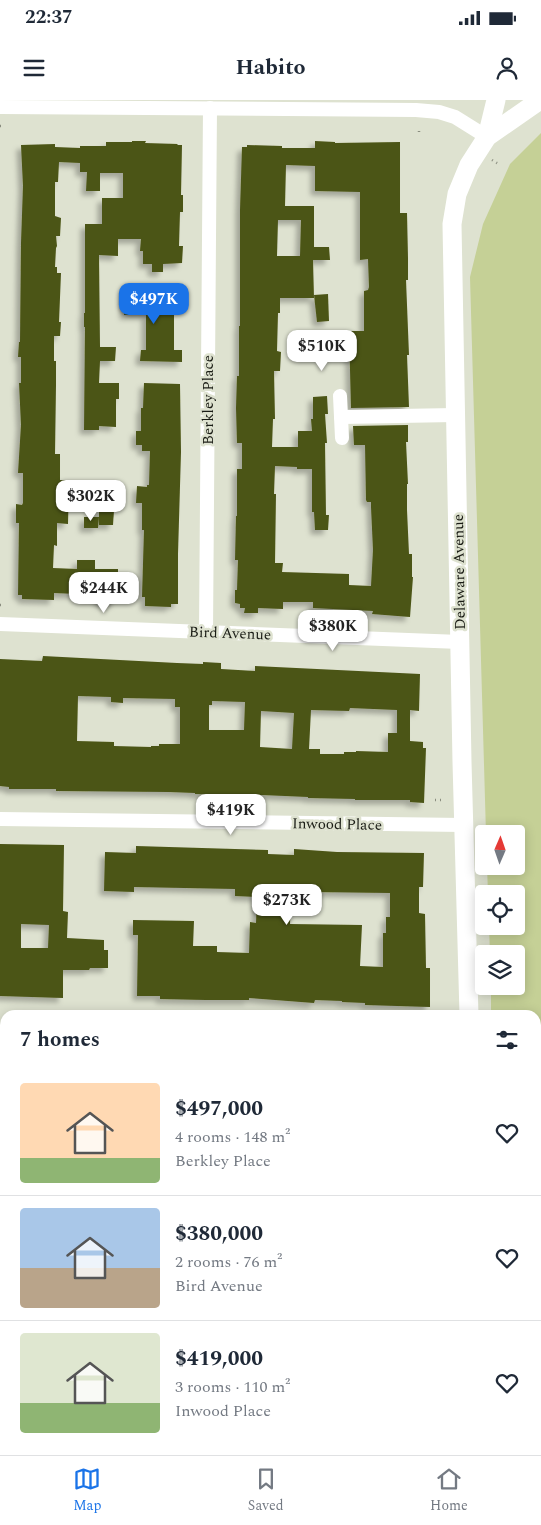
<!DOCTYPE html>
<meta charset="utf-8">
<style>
:root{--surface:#fff;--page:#f2f2f3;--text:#1f2937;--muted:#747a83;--line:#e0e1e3;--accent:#1a73e8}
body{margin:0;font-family:Spectral,serif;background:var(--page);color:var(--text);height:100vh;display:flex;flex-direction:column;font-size:19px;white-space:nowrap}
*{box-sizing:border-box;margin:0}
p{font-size:16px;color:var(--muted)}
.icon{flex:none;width:28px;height:28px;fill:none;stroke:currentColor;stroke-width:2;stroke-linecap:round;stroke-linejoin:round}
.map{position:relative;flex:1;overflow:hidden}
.drawer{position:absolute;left:0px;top:910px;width:541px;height:445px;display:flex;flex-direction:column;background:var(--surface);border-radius:15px 15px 0 0;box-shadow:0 2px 12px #0003}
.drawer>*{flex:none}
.needle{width:32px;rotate:2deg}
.fabs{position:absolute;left:475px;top:725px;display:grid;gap:10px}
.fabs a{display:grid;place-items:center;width:50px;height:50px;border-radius:5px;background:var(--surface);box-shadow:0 2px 12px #0003;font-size:25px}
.price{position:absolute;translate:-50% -42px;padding:0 11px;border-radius:10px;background:#fff;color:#222;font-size:16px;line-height:32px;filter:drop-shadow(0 1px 2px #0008)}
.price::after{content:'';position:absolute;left:50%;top:30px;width:15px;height:11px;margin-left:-8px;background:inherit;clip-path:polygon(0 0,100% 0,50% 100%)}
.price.active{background:var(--accent);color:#fff}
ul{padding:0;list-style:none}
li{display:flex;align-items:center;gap:15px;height:125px;padding:0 20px}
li+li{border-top:1px solid var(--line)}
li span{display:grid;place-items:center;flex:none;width:140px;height:100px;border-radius:5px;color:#555}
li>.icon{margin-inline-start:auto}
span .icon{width:60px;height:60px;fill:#fffc;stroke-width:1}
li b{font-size:21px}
h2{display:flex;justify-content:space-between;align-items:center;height:60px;padding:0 20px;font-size:21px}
.status{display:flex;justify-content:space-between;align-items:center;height:35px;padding:0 25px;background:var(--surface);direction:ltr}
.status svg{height:14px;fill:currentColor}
header{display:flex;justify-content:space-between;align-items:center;height:65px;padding:0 20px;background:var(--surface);font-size:22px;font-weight:700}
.tab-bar{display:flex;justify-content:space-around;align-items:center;height:70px;border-top:1px solid var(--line);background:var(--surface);font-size:14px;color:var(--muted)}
.tab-bar a{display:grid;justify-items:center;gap:2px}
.tab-bar .active{color:var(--accent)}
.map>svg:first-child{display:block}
.green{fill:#c5d096}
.building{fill:#4b5415;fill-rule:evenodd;filter:url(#shadow)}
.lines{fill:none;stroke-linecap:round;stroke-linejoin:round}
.path{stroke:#8b8e80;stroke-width:2.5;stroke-dasharray:1 4;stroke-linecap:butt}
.minor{stroke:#fff;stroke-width:14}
.major{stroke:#fff;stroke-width:19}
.labels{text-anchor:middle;stroke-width:5;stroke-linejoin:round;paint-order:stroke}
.street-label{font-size:15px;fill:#1a1c15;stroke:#dee2d0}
</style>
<div class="status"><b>22:37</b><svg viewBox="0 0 49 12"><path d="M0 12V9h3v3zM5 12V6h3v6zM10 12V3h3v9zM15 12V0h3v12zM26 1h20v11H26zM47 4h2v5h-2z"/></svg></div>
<header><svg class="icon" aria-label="menu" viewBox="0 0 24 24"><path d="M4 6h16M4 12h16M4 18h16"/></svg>Habito<svg class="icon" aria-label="person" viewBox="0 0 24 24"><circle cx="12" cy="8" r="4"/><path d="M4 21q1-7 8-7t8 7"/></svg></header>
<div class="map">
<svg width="541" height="1355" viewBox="0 0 541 1355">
<defs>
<filter id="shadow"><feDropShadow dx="-4.5" dy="4.5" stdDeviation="2.5" flood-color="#0004"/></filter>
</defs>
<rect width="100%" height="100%" fill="#dee2d0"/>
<g class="green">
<polygon points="541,33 541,1355 504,1355 504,1350 536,1350 536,915 491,915 491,886 516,886 516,854 490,854 489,826 516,826 516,794 488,794 487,766 516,766 516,734 486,734 470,177 483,124 510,64"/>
<polygon points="0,1314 5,1320 5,1350 28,1350 32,1355 0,1355"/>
</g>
<g class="building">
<polygon points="132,41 146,41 145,43 178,44 177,45 182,45 181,95 183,95 183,112 180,112 179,146 183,146 182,163 163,164 163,172 152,172 152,164 143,164 143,151 140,151 141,139 118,139 118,156 99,155 100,247 116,247 115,261 100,261 99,283 119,283 119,299 116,299 116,327 99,326 99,330 84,330 85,227 84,227 84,213 85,213 85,124 102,124 102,98 123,98 123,73 100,73 100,91 86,91 87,72 80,72 80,63 59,62 58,82 55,82 55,116 61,118 60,136 56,136 57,146 56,148 55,167 57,167 57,173 61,173 59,222 61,222 60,236 54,236 54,261 56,261 56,285 55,354 60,354 60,380 69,380 68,424 57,423 57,446 54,445 53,468 77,469 77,460 95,460 95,469 118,469 118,498 115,498 116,503 99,503 99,498 97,497 77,496 77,494 54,493 54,500 22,499 22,495 18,495 19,423 16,423 16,404 22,405 23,403 23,373 18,373 21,325 19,283 21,283 21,257 18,257 19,242 20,242 21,143 23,86 21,45 55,44 55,47 80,48 80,46 106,46 106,42 132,42"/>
<path d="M315,41l20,1v1l65,-1v71h7l1,45v22h-2l3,75h-2l2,52 -58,1 -2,-77h15v-40l4,-1 1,-3 -1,-28 -8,1v-68l-45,-1v-25l-29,-1 -1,41h29v41h15l1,13h-17l1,38h-34v15h-2l-1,38 4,1 -1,19h-6l1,48h-2l-1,28h26v-16h14l-1,-12h2v-22l14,-1 1,18h-3l2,29h-2l1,72h3l-1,15h-13l-1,-18h-2v-43h-15v-2l-22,-1 -1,28h2l-1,69h8l-1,9 67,2v11l22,1 2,-36 -2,-43v-5h-4l-1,-2 -1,-55h-11l-1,-19 55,-1v17h-2l2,42h-1v26l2,44h3v23h1l-3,40 -38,-3 1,-3 -60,-3v-6h-30v7l-25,-1v5h-14l1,-5h-5v-4l-5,-1v-13h2l1,-30h-3l1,-44h1v-47h5v-26h-5l-1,-35 1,-32h2v-50h1v-116l2,-63h5v-2l35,1v2h33zM278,120h23l-1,36h-23z"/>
<polygon points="125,190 155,190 154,200 168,200 168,205 174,205 174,250 182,250 182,262 140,261 141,250 146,250 146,215 124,215"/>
<polygon points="328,194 329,221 317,222 314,195"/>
<polygon points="144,283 180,284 181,352 178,454 178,504 171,504 171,507 145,506 145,497 142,497 144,430 142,430 142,403 136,403 137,386 147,387 147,385 149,385 150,351 142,351 142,345 136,345 136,331 141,331 141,308 143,308"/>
<polygon points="99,409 114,410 113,425 99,425"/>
<polygon points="84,417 99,417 98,428 84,428"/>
<path d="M43,556l134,7 26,1v-2l18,1v6l34,2v-5l165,8 -1,37 -9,-1v31l13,1v6h3l-2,55 -14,-1v-2h-55v-1l-47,-1v-1l-46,-2 -67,-1v-1l-26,-1 -113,-1v-2h-47v-2l-9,-1v-127l42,2zM78,596l33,1v5l12,1v-5l52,1v8h5v37h-21v2h-8v1l-37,-1v-4l-37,-1zM212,601l33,1 -1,28h-35v-25h3zM350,608l47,2v23h-9v19l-32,-1v1h-12v2h-24v-5h-11l2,-39 38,1zM261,611l33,2 -2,36 -32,-2z"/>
<path d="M0,744l64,1 -1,66 5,1 -1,26 37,2v10h4v18h-18l-1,2h-26v28l-63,-2zM21,824l28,1 -1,23h-27z"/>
<path d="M136,746l132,4v4l26,1v-6l43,3 87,1 -1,34h-4v26l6,1 1,54h4v39l-65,-2v-2l-23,-1v-1l-27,-1 -1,3 -65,-5v2h-43l-46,-1v-3h-23l1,-61h-5v-15l61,1 -1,25h24v6l32,1 1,-31 6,1 1,-26 -22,-1v-7l-101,-2v5l-30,-1 1,-39 31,1zM312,792l78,1v24h-4v16h-3v34l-23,-1 2,-41 -72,-1 1,-30h21z"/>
</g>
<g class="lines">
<g class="path">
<polyline points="0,26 5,26"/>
<polyline points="419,32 419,29"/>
<polyline points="492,60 500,65"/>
<polyline points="0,505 1,505"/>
<polyline points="435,700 442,700"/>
</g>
<g class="minor">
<polyline points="0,7 416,10 439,12 455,17 487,37"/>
<polyline points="340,296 342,338"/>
<polyline points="341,317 455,315"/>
<polyline points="0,524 460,542"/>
<polyline points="206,532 210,8"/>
<polyline points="0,719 463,725"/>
<polyline points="0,934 5,934"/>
<polyline points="0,1155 5,1151"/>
<polyline points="0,1295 5,1301"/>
<polyline points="41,1350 45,1355"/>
</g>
<g class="major">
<polyline points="487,37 496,0"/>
<polyline points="469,915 462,662 452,124 457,94 469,65 487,37 540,0"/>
<polyline points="477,1350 478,1355"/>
</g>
</g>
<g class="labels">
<g class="street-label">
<text transform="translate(208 300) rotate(-90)" y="5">Berkley Place</text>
<text transform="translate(459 472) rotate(-91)" y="5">Delaware Avenue</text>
<text transform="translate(230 533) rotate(2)" y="5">Bird Avenue</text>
<text transform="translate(337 724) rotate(1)" y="5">Inwood Place</text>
</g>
</g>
</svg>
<div class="fabs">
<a><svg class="needle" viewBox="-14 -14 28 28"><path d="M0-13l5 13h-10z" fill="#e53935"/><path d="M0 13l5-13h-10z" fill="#747a83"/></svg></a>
<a><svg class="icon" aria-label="locate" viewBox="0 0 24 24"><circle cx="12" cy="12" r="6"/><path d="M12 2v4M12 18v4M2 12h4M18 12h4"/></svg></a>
<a><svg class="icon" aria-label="layers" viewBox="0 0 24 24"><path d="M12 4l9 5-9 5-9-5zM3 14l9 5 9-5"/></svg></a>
</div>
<b class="price active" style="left:154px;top:225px">$497K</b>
<b class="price" style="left:322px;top:272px">$510K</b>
<b class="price" style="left:91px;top:422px">$302K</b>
<b class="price" style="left:104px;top:514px">$244K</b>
<b class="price" style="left:333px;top:552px">$380K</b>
<b class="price" style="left:231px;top:736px">$419K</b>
<b class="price" style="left:287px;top:826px">$273K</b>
<section class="drawer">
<h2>7 homes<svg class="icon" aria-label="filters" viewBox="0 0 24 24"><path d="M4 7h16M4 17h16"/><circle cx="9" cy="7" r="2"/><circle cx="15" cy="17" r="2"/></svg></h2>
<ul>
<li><span style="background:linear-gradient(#ffd9b3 75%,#8fb573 0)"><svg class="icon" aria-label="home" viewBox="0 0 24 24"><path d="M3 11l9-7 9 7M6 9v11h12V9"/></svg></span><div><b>$497,000</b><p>4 rooms · 148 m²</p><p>Berkley Place</p></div><svg class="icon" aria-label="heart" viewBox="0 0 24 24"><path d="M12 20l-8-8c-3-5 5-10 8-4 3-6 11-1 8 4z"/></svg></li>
<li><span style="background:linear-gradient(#a9c7e8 60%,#b9a48a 0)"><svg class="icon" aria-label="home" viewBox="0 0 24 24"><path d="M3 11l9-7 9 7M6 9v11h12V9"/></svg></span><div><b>$380,000</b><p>2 rooms · 76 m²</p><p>Bird Avenue</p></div><svg class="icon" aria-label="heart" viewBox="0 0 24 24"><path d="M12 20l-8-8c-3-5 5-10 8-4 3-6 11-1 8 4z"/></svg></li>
<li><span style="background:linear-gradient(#dfe7d0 70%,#8fb573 0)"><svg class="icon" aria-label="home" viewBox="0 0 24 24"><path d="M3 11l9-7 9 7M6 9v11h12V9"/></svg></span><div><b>$419,000</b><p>3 rooms · 110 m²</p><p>Inwood Place</p></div><svg class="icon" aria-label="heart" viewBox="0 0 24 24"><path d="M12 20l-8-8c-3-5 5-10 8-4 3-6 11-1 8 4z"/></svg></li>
</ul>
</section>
</div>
<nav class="tab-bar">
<a class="active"><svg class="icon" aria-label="map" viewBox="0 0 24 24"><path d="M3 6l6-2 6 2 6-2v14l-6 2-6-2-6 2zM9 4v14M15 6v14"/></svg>Map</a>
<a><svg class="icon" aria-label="saved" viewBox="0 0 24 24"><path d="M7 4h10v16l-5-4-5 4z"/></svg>Saved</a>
<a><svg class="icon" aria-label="home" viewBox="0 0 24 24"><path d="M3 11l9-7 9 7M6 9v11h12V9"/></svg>Home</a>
</nav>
